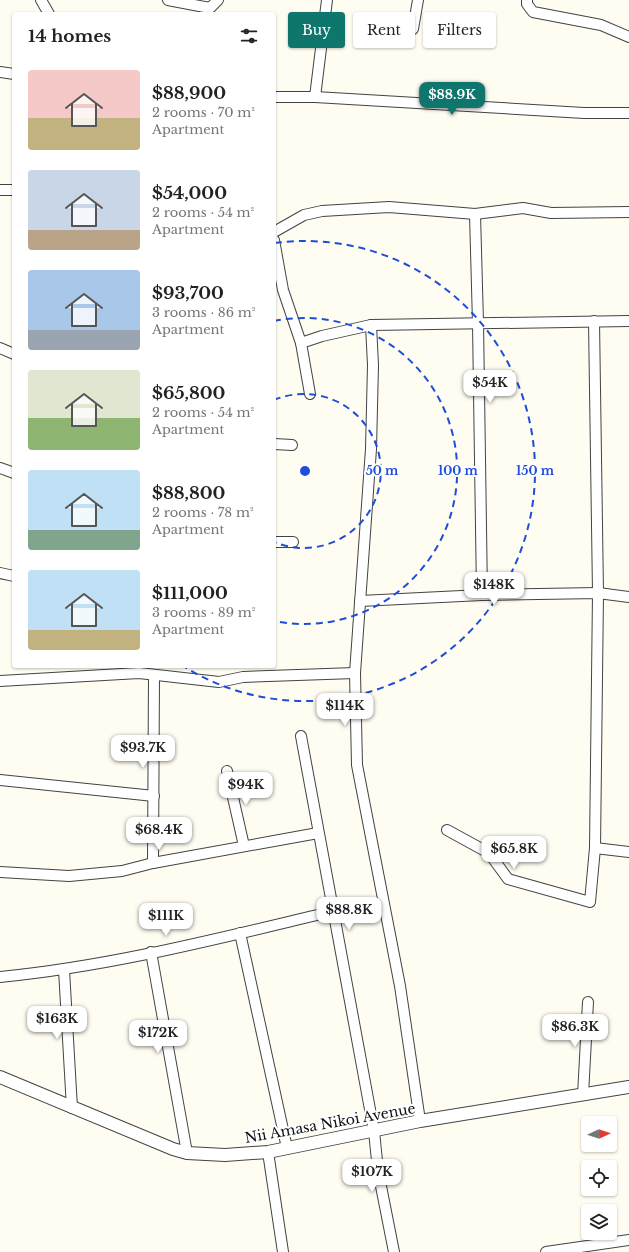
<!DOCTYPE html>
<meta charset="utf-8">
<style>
:root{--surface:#fff;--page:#f6f6f6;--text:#222;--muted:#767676;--accent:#0f766e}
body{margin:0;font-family:"Libre Baskerville",serif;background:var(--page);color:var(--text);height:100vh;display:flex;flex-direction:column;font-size:15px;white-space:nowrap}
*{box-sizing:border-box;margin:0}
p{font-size:13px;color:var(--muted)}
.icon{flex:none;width:22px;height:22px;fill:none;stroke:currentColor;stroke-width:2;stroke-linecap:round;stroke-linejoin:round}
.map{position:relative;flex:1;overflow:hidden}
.panel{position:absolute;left:12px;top:12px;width:264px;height:656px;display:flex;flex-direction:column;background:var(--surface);border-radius:4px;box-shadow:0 1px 3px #0004}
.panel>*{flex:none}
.banner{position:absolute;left:288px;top:12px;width:281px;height:36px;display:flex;gap:8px}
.needle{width:26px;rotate:87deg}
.fabs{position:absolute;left:581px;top:1116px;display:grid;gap:8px}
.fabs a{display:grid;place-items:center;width:36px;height:36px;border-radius:4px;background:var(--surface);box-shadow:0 1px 3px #0004;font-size:20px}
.price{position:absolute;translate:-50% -34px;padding:0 9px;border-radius:8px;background:#fff;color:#222;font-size:13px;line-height:26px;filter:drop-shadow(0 1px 2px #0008)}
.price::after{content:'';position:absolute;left:50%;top:24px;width:12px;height:9px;margin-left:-6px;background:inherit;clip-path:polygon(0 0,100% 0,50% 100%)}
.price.selected{background:var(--accent);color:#fff}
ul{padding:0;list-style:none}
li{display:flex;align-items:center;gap:12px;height:100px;padding:0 16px}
li span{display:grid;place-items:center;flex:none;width:112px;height:80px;border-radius:4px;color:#555}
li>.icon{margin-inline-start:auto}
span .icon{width:48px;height:48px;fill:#fffc;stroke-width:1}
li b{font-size:17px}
h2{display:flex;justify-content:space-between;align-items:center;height:48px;padding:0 16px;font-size:17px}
.pill{padding:0 14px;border-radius:4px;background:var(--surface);box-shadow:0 1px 3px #0004;font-size:14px;line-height:36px}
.pill.selected{background:var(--accent);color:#fff}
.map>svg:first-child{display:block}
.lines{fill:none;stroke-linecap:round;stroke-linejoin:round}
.minor-casing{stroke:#434343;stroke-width:12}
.tertiary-casing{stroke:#434343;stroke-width:14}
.minor{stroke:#fff;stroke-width:10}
.tertiary{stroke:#fff;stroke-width:12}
.ring{fill:none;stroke:#1d4ed8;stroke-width:2;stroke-dasharray:7 5}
.labels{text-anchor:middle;stroke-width:4;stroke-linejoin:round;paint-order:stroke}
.street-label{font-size:14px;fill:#101010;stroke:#fff}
.centre{fill:#1d4ed8;stroke:#fff;stroke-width:2}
.ring-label{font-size:12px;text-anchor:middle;font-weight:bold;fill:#1d4ed8;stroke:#fff;stroke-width:4;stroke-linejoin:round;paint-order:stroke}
</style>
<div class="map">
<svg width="629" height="1252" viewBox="0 0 629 1252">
<rect width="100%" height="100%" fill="#fffcf2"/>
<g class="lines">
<g class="minor-casing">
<g id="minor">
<polyline points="41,0 49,14"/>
<polyline points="168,0 210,8 218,0"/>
<polyline points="527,0 527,4 533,12 601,25 629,37"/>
<polyline points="413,29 418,0"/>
<polyline points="0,72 14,74"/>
<polyline points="274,97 315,97 584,113 629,113"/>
<polyline points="315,97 327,0"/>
<polyline points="0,190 14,190"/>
<polyline points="475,214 478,323 482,595"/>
<polyline points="274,232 304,215 322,211 389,207 475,214 523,208 551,213 629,212"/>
<polyline points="274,240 283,290 301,343 310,394"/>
<polyline points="371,325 373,365 371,449 355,673 357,765 400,986 420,1121"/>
<polyline points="301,343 322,336 371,325 629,321"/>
<polyline points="0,348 14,354"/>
<polyline points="274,444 292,445"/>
<polyline points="0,468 14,473"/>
<polyline points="274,542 293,542"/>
<polyline points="0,573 14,576"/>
<polyline points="360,601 482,595 598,593 629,597"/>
<polyline points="0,681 139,673 219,682 243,677 355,673"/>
<polyline points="301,736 374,1131 378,1171 394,1252"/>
<polyline points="227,771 244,846"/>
<polyline points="0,780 154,796"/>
<polyline points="447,830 489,853 508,879 590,902 595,848 598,593 594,321"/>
<polyline points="595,848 629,852"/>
<polyline points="153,863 154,675"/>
<polyline points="0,872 69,876 122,871 153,863 318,833"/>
<polyline points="240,933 287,1148"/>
<polyline points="151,952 187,1153"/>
<polyline points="64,970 72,1108"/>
<path d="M0,977c113,-11 224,-40 334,-66"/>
<polyline points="583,1095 588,1002"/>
<polyline points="268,1152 283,1252"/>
<polyline points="546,1252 629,1240"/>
</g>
</g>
<g class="tertiary-casing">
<polyline id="tertiary" points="0,1077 173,1149 187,1153 225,1155 268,1152 420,1121 629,1087"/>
</g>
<use href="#minor" class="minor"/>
<use href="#tertiary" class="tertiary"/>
</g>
<g class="ring">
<path d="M274 400A77 77 0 1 1 274 542"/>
<path d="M274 321A153 153 0 1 1 274 621"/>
<path d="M275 243A230 230 0 1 1 183 666"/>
</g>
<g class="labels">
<g class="street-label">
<text transform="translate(330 1123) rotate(-10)" y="5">Nii Amasa Nikoi Avenue</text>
</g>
</g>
<circle cx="305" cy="471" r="6" class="centre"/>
<g class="ring-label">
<text x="382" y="475">50 m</text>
<text x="458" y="475">100 m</text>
<text x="535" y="475">150 m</text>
</g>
</svg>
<div class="fabs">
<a><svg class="needle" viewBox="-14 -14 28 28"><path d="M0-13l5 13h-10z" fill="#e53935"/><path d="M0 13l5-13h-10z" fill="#767676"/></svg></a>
<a><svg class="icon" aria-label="locate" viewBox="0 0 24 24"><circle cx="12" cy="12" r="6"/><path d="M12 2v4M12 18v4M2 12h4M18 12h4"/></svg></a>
<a><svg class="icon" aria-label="layers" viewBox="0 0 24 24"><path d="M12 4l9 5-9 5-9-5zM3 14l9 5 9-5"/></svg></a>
</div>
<b class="price selected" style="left:452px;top:116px">$88.9K</b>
<b class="price" style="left:490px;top:404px">$54K</b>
<b class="price" style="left:494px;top:606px">$148K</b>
<b class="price" style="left:345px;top:727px">$114K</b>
<b class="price" style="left:143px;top:769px">$93.7K</b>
<b class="price" style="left:246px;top:806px">$94K</b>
<b class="price" style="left:159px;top:851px">$68.4K</b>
<b class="price" style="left:514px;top:870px">$65.8K</b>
<b class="price" style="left:349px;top:931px">$88.8K</b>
<b class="price" style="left:166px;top:937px">$111K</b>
<b class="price" style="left:57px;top:1040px">$163K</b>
<b class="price" style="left:575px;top:1048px">$86.3K</b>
<b class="price" style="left:158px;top:1054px">$172K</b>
<b class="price" style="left:372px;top:1193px">$107K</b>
<div class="banner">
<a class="pill selected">Buy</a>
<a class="pill">Rent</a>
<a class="pill">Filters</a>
</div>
<section class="panel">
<h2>14 homes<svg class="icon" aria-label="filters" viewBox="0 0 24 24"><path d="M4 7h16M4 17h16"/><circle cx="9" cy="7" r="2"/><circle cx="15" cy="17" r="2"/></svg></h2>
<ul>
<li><span style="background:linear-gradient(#f6c9c9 60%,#c2b280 0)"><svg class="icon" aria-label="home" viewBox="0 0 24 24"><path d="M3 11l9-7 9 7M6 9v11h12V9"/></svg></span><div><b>$88,900</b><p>2 rooms · 70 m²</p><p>Apartment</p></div></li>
<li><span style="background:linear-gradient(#c9d6e8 75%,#b9a48a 0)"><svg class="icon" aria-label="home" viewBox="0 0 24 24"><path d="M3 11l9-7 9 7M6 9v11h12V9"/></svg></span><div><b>$54,000</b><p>2 rooms · 54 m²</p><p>Apartment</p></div></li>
<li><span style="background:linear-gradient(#a9c7e8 75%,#9aa5b1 0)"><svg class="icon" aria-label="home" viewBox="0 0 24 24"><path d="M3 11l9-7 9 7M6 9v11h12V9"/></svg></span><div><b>$93,700</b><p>3 rooms · 86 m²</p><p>Apartment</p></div></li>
<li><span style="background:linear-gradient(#dfe7d0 60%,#8fb573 0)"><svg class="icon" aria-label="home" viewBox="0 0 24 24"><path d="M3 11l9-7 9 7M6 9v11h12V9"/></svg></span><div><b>$65,800</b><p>2 rooms · 54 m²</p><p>Apartment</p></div></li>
<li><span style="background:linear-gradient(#bfe0f5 75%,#7fa58c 0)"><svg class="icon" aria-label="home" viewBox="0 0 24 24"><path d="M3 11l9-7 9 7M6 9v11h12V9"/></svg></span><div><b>$88,800</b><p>2 rooms · 78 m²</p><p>Apartment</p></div></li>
<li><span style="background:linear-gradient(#bfe0f5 75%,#c2b280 0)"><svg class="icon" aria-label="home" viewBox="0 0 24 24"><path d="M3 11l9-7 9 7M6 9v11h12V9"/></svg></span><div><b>$111,000</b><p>3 rooms · 89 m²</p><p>Apartment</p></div></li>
</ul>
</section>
</div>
